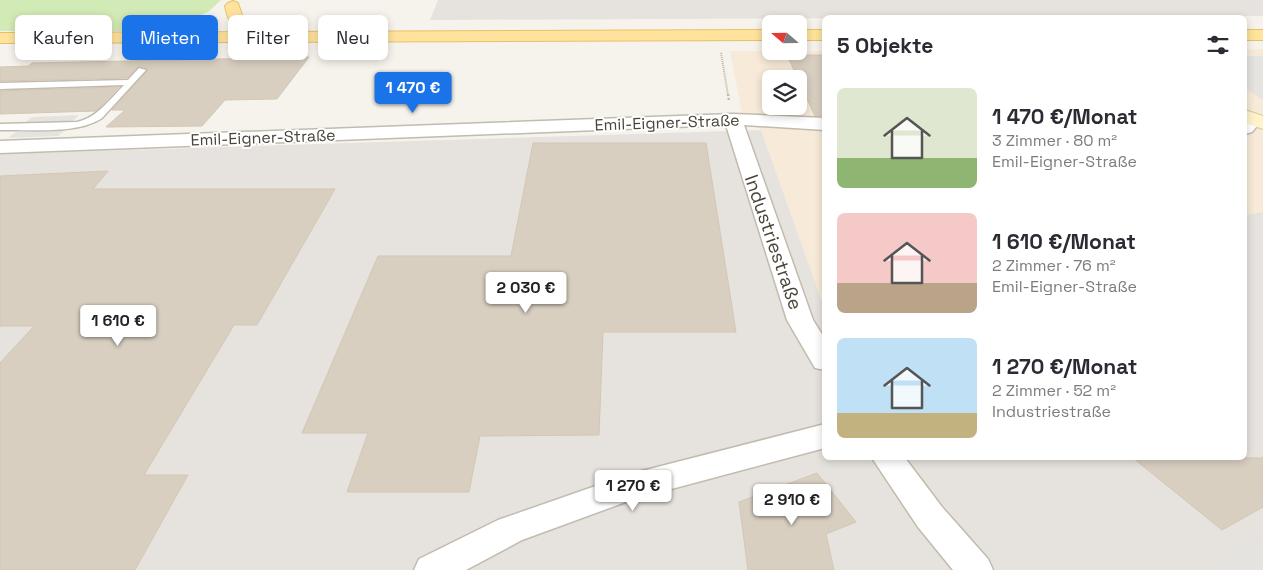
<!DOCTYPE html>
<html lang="de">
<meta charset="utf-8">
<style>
:root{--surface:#fff;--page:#f7f7f7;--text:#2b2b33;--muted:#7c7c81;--accent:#1a73e8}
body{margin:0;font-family:"Space Grotesk",sans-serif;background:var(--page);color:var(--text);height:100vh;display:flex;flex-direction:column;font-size:19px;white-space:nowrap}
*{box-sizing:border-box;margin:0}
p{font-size:16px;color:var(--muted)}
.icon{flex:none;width:28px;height:28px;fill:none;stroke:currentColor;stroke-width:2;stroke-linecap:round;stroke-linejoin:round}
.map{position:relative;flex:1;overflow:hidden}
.panel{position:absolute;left:822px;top:15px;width:425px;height:445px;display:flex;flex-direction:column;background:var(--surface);border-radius:8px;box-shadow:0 2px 8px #0003}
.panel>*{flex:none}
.top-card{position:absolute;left:15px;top:15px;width:475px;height:45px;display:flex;gap:10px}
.needle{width:32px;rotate:290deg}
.controls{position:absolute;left:762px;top:15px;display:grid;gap:10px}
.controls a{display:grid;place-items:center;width:45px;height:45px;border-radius:8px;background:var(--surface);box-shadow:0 2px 8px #0003;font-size:25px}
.price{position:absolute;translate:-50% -42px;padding:0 11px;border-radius:5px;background:#fff;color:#222;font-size:16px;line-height:32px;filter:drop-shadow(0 1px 2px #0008)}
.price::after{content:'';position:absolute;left:50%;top:30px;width:15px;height:11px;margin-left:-8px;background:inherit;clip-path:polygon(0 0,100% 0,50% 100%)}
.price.on{background:var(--accent);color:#fff}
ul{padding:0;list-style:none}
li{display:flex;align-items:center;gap:15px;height:125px;padding:0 15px}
li span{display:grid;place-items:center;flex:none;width:140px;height:100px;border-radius:8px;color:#555}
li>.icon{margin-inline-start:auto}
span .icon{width:60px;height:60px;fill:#fffc;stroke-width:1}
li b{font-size:21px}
h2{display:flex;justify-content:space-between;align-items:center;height:60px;padding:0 15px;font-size:21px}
.chip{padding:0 18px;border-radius:8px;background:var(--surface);box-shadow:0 2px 8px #0003;font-size:18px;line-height:45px}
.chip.on{background:var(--accent);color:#fff}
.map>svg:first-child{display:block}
.commercial{fill:#f7ead8;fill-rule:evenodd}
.industrial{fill:#e6e2dd}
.green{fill:#d2eab5}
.parking{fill:#e5e3e0}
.building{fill:#d8cfc1;stroke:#d3c7b4}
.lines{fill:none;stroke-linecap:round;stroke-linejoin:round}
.lane-casing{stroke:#c2bbae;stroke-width:3}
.street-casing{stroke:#c2bbae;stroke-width:3}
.secondary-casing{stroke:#d6c79b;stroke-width:2}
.primary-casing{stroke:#e6c16a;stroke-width:2}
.path-far1{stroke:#c4b79f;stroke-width:2;stroke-dasharray:1 1;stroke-linecap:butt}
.path{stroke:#c4b79f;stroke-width:2.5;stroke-dasharray:2 2;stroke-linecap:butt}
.lane{fill:#fff;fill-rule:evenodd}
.street{fill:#fff;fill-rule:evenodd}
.secondary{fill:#fff3cd;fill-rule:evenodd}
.primary{fill:#ffe39c;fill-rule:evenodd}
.labels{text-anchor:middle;stroke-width:4;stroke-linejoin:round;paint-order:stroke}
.far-street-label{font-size:16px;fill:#4b4439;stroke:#fff}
.street-label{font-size:19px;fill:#4b4439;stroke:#fff}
</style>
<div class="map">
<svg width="1263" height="570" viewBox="0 0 1263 570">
<rect width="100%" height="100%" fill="#f6f3ec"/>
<g class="commercial">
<polygon points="1263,49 1263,212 1245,215 1245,50"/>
<path d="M730,51h95v247l-4,1 -60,-169 -19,-16zM771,79h28v27h-28z"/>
</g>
<g class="industrial">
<polygon points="438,0 1263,0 1263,16 430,20"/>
<polygon points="761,130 821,299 825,298 825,458 1245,458 1245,215 1263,212 1263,570 0,570 0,154"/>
</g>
<polygon class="green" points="0,0 221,0 208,12 182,23 154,31 0,31"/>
<g class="parking">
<polygon points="1245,56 1263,56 1263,100 1245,88"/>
<polygon points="79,115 73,121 25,123 32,117"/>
<polygon points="65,130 58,136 8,138 16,132"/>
<polygon points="1263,539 1263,570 1205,570"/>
</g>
<g class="building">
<polygon points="787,55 825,55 825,116 815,116"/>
<polygon points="309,57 277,99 225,100 202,126 106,127 125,110 112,110 147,71 147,68 140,66 127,78 0,81 0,67 28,66 32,63"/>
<polygon points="119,87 96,111 0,114 0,91"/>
<polygon points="533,143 706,143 736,332 603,332 599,435 480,436 469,492 347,492 368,433 302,433 378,256 511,256"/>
<polygon points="108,171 93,189 335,189 257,325 234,325 144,475 188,475 135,570 0,570 0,363 34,326 0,326 0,176"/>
<polygon points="1133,458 1263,458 1263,507 1222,530"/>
<polygon points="817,473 856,522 826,534 834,570 748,570 739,502"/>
</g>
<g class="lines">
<g class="lane-casing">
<path id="lane" d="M139,68l7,2 -44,48c-25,17 -72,11 -102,12v-6l77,-2c20,-4 33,-23 47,-37l-124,4v-6l128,-3z"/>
</g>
<g class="street-casing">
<g id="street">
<polygon points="733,114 825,118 825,130 744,125 813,320 825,339 825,370 815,368 787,320 726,125 0,153 0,141"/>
<polygon points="1253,115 1259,116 1262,120 1252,132 1245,134 1245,118"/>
<polygon points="825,424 825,448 634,499 522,540 466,570 414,570 419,559 498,520 630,474"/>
<polygon points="872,458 905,458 942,507 988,559 993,570 953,570 918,527"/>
</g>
</g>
<g class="secondary-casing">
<polygon id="secondary" points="1245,110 1263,116 1263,129 1245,123"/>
</g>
<g class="primary-casing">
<g id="primary">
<path d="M233,1l5,2 5,15 6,4 24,6 1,4 497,-2v10l-771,3v-10l252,-1c-19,-5 -23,-6 -27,-26l3,-3z"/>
<rect x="799" y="30" width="26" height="10"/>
<rect x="1245" y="30" width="18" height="10"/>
</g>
</g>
<polyline class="path-far1" points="721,53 728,95"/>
<polyline class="path" points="728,94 729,101"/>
<use href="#lane" class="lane"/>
<use href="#street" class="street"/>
<use href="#secondary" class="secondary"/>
<use href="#primary" class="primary"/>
</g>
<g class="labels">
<g class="far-street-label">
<text transform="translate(667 122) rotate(-2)" y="6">Emil-Eigner-Straße</text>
<text transform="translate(263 137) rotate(-2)" y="6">Emil-Eigner-Straße</text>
</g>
<g class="street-label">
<text transform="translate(774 242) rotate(71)" y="7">Industriestraße</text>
</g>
</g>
</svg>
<div class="controls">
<a><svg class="needle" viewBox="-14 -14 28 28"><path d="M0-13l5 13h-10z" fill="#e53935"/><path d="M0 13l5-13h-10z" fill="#7c7c81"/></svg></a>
<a><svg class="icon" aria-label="layers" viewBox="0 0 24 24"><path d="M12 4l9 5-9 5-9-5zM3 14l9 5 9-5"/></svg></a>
</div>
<b class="price on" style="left:413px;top:114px">1 470 €</b>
<b class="price" style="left:526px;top:314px">2 030 €</b>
<b class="price" style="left:118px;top:347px">1 610 €</b>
<b class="price" style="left:633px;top:512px">1 270 €</b>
<b class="price" style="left:792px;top:526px">2 910 €</b>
<div class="top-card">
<a class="chip">Kaufen</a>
<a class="chip on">Mieten</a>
<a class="chip">Filter</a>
<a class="chip">Neu</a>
</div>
<section class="panel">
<h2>5 Objekte<svg class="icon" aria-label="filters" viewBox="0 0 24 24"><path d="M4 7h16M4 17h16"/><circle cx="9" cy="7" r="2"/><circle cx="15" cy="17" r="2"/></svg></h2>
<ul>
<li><span style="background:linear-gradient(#dfe7d0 70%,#8fb573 0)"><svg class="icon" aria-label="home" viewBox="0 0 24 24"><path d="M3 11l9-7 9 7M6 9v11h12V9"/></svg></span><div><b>1 470 €/Monat</b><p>3 Zimmer · 80 m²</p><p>Emil-Eigner-Straße</p></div></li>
<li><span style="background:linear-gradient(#f6c9c9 70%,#b9a48a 0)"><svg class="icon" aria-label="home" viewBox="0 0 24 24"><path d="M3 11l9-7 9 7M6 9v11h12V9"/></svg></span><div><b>1 610 €/Monat</b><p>2 Zimmer · 76 m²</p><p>Emil-Eigner-Straße</p></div></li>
<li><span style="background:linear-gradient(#bfe0f5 75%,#c2b280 0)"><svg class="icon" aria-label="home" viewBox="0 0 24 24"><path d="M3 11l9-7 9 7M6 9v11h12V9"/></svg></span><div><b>1 270 €/Monat</b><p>2 Zimmer · 52 m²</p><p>Industriestraße</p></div></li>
</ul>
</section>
</div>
